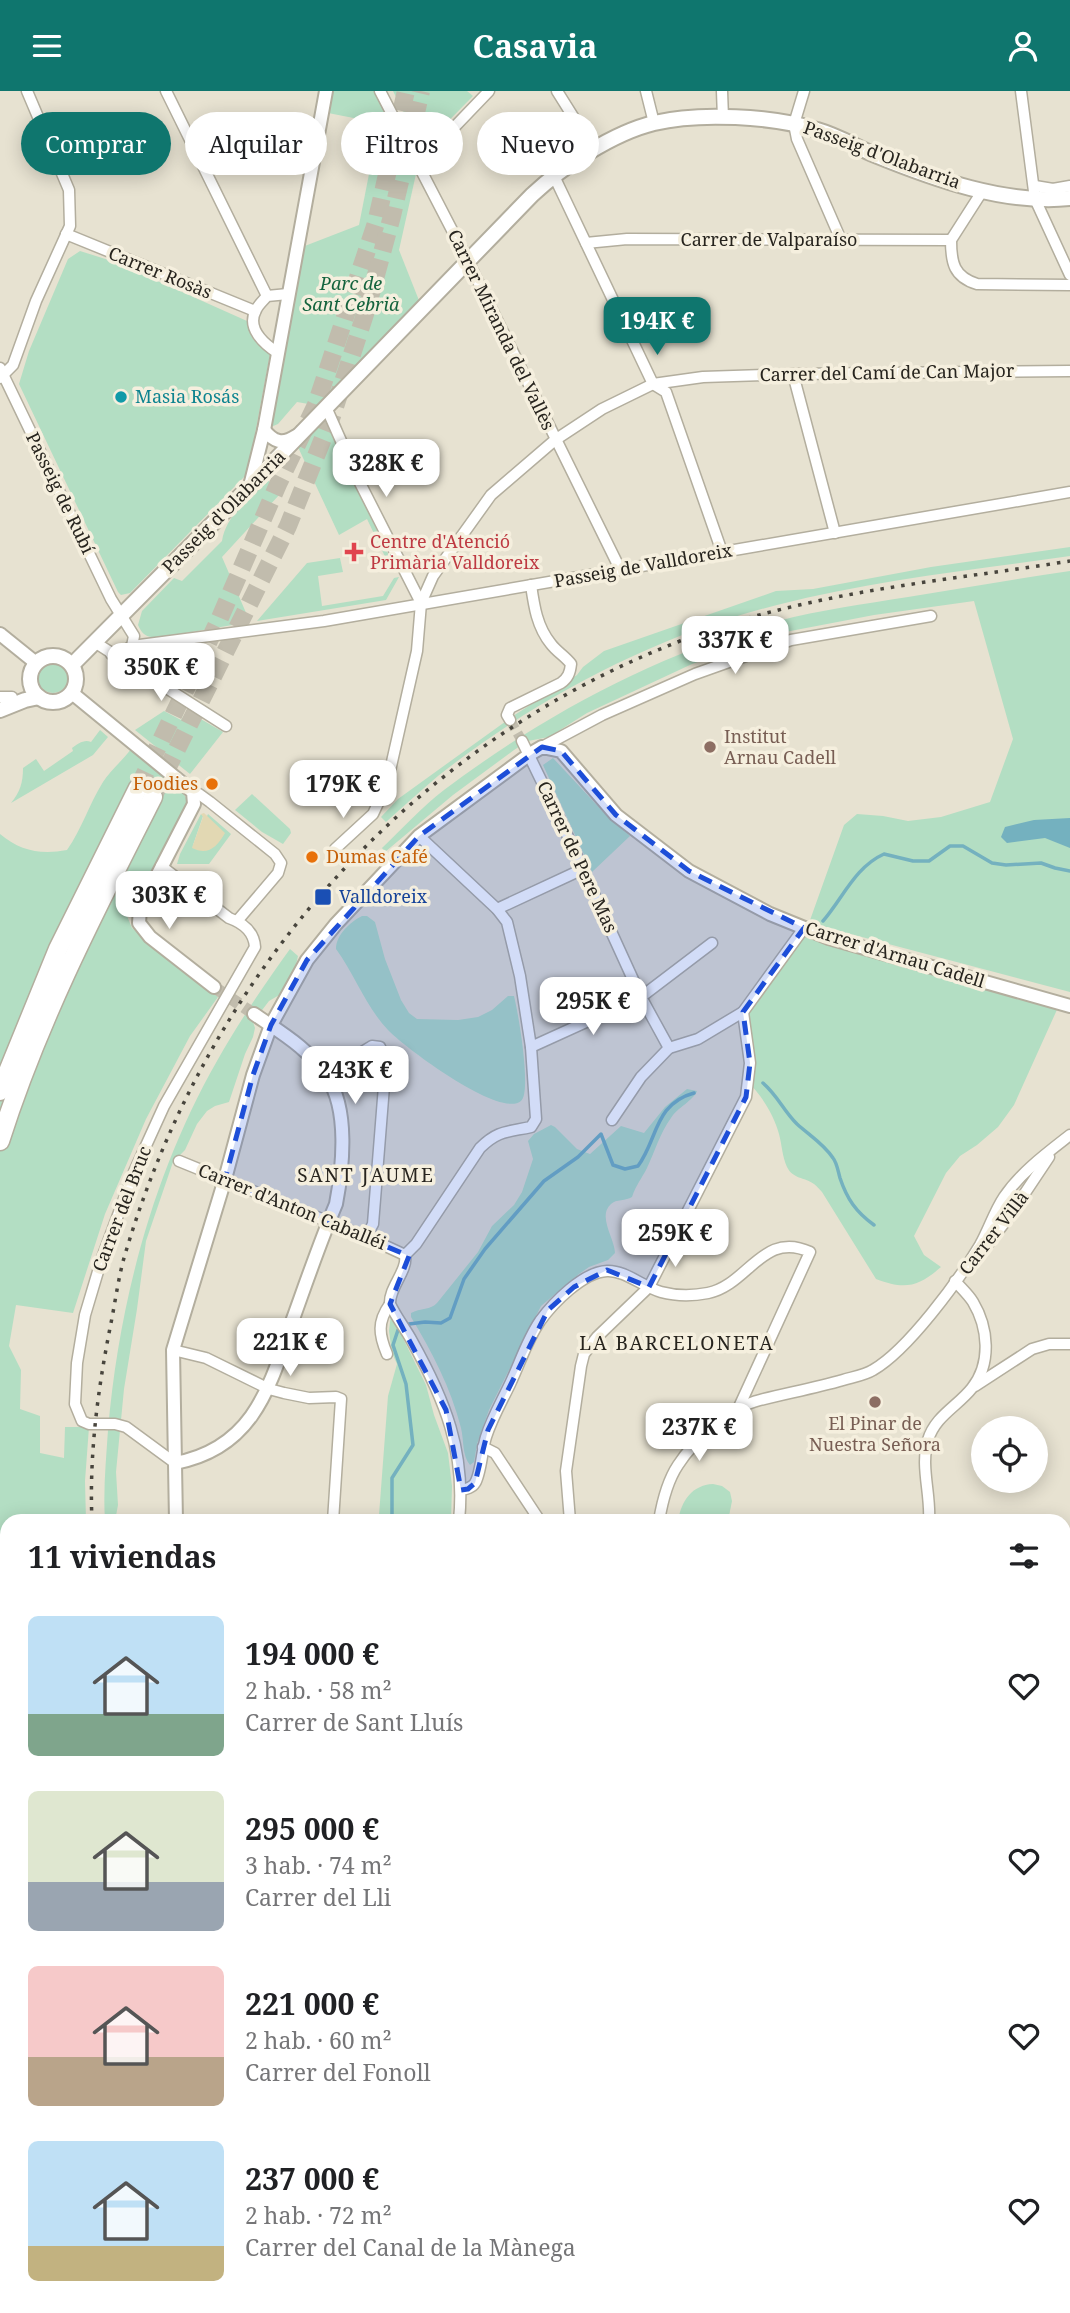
<!DOCTYPE html>
<html lang="es">
<meta charset="utf-8">
<style>
:root{--surface:#fff;--page:#f6f6f6;--text:#202124;--muted:#757577;--accent:#0f766e}
body{margin:0;font-family:"Noto Serif",serif;background:var(--page);color:var(--text);height:100vh;display:flex;flex-direction:column;font-size:26px;white-space:nowrap}
*{box-sizing:border-box;margin:0}
p{font-size:23px;color:var(--muted)}
.icon{flex:none;width:38px;height:38px;fill:none;stroke:currentColor;stroke-width:2;stroke-linecap:round;stroke-linejoin:round}
.map{position:relative;flex:1;overflow:hidden}
.drawer{position:absolute;left:0px;top:1423px;width:1071px;height:800px;display:flex;flex-direction:column;background:var(--surface);border-radius:21px 21px 0 0;box-shadow:0 4px 18px #0003}
.drawer>*{flex:none}
.top-card{position:absolute;left:21px;top:21px;width:700px;height:63px;display:flex;gap:14px}
.tools{position:absolute;left:971px;top:1325px;display:grid;gap:14px}
.tools a{display:grid;place-items:center;width:77px;height:77px;border-radius:50%;background:var(--surface);box-shadow:0 4px 18px #0003;font-size:35px}
.price{position:absolute;translate:-50% -60px;padding:0 16px;border-radius:14px;background:#fff;color:#222;font-size:23px;line-height:46px;filter:drop-shadow(0 2px 4px #0008)}
.price::after{content:'';position:absolute;left:50%;top:42px;width:21px;height:16px;margin-left:-10px;background:inherit;clip-path:polygon(0 0,100% 0,50% 100%)}
.price.current{background:var(--accent);color:#fff}
ul{padding:0;list-style:none}
li{display:flex;align-items:center;gap:21px;height:175px;padding:0 28px}
li span{display:grid;place-items:center;flex:none;width:196px;height:140px;border-radius:10px;color:#555}
li>.icon{margin-inline-start:auto}
span .icon{width:84px;height:84px;fill:#fffc;stroke-width:1}
li b{font-size:30px}
h2{display:flex;justify-content:space-between;align-items:center;height:84px;padding:0 28px;font-size:30px}
.pill{padding:0 24px;border-radius:32px;background:var(--surface);box-shadow:0 4px 18px #0003;font-size:24px;line-height:63px}
.pill.current{background:var(--accent);color:#fff}
header{display:flex;justify-content:space-between;align-items:center;height:91px;padding:0 28px;background:var(--accent);color:#fff;font-size:32px;font-weight:700}
.map>svg:first-child{display:block}
.green{fill:#b3dec3}
.sand{fill:#e2d8b3}
.water{fill:#74b1bf}
.lines{fill:none;stroke-linecap:round;stroke-linejoin:round}
.stream{stroke:#74b1bf;stroke-width:3.5}
.minor-tunnel{stroke:#c1bcad;stroke-width:10;stroke-dasharray:10 5;stroke-linecap:butt}
.tertiary-tunnel{stroke:#c1bcad;stroke-width:12;stroke-dasharray:12 6;stroke-linecap:butt}
.motorway-tunnel{stroke:#c1bcad;stroke-width:18;stroke-dasharray:18 9;stroke-linecap:butt}
.minor-casing{stroke:#b3ae9e;stroke-width:13}
.tertiary-casing{stroke:#b3ae9e;stroke-width:16}
.secondary-casing{stroke:#b3ae9e;stroke-width:18}
.motorway-casing{stroke:#b3ae9e;stroke-width:21}
.minor{stroke:#fff;stroke-width:10}
.tertiary{stroke:#fff;stroke-width:12}
.secondary{stroke:#fff;stroke-width:14}
.motorway{stroke:#fff;stroke-width:18}
.rail{stroke:#48453d;stroke-width:3.5;stroke-dasharray:3.5 7;stroke-linecap:butt}
.marked{fill:#1d4ed8;fill-opacity:0.2;stroke:#1d4ed8;stroke-width:5;stroke-dasharray:14 9;stroke-linejoin:round}
.culture-dot{fill:#0f9aa8;stroke:#f5efde;stroke-width:2.5}
.health-dot{fill:#e0444e;stroke:#f5efde;stroke-width:2.5}
.education-dot{fill:#8d6e63;stroke:#f5efde;stroke-width:2.5}
.food-dot{fill:#e8710a;stroke:#f5efde;stroke-width:2.5}
.transit-dot{fill:#1a4fb4;stroke:#f5efde;stroke-width:2.5}
.labels{text-anchor:middle;stroke-width:7;stroke-linejoin:round;paint-order:stroke}
.street-label{font-size:18px;fill:#27241e;stroke:#f5efde}
.park-label{font-size:18px;font-style:italic;fill:#14633d;stroke:#f5efde}
.culture-label{font-size:18px;fill:#0d838f;stroke:#f5efde;text-anchor:start}
.health-label{font-size:18px;fill:#be3a42;stroke:#f5efde;text-anchor:start}
.education-label{font-size:18px;fill:#785e54;stroke:#f5efde;text-anchor:start}
.food-label{font-size:18px;fill:#c56008;stroke:#f5efde;text-anchor:end}
.transit-label{font-size:18px;fill:#164399;stroke:#f5efde;text-anchor:start}
.neighbourhood-label{font-size:19px;letter-spacing:2px;fill:#27241e;stroke:#f5efde}
</style>
<header><svg class="icon" aria-label="menu" viewBox="0 0 24 24"><path d="M4 6h16M4 12h16M4 18h16"/></svg>Casavia<svg class="icon" aria-label="person" viewBox="0 0 24 24"><circle cx="12" cy="8" r="4"/><path d="M4 21q1-7 8-7t8 7"/></svg></header>
<div class="map">
<svg width="1070" height="2222" viewBox="0 0 1070 2222">
<rect width="100%" height="100%" fill="#e7e2d1"/>
<g class="green">
<polygon points="326,0 379,0 418,74 399,159 422,217 326,316 297,311 278,333 264,339 297,158 359,134 379,32 323,21"/>
<polygon points="393,0 467,0 473,5 422,57"/>
<path d="M80,160l35,11 132,59c2,17 10,24 23,33l-20,107 -5,15 -115,117 -9,2 -3,-3 -99,-208 10,-33 39,-92z"/>
<polygon points="322,330 326,332 394,475 390,476 367,428 339,444 297,354"/>
<path d="M268,389l12,14 -58,63 28,65 -88,15c-13,1 -19,0 -24,-12l4,-14 32,-33 8,3 40,-40c4,-26 28,-43 46,-61z"/>
<path d="M1070,456v9c-98,14 -197,24 -293,49 -121,30 -242,94 -339,171 -18,15 -35,31 -52,46l-5,-5 17,-18 115,-83 64,-41 6,-8 21,-16 172,-60 37,-2 118,-22z"/>
<polygon points="340,467 343,481 318,485 322,515 383,505 394,487 399,486 386,509 257,530 307,472"/>
<path d="M1070,480v421l-261,-69 35,-98 13,-11 26,2 25,5 33,-4 49,-15 23,-63 -39,-138 -100,14 -94,18 -88,31 -105,49 -38,24 -21,4 -14,9 -61,45 -68,57 -3,-4c20,-19 40,-41 62,-58 100,-75 212,-136 334,-169 42,-11 86,-17 130,-24 54,-9 108,-18 162,-26z"/>
<circle cx="53" cy="587" r="15"/>
<polygon points="164,620 181,629 187,620 223,641 190,683 135,639"/>
<path d="M100,639l8,7 -15,18 -82,48c9,-11 12,-20 12,-35l13,-9 8,12 29,-20 -1,-3c6,-4 12,-9 19,-6z"/>
<path d="M131,658l51,42 4,7v7l-59,111 5,12 86,69 -28,39 -44,83 -41,95 -32,99 -57,-8 -7,41 12,24 -1,39 20,7v37l24,5 1,-31h24l-4,54 1,40h-79v786h23v6h-30v-1479c20,17 41,21 67,16 15,-21 22,-46 36,-68 7,-11 20,-22 28,-33z"/>
<polygon points="553,667 607,725 630,745 592,781 543,674"/>
<polygon points="252,703 290,738 291,742 283,753 262,741 235,719"/>
<polygon points="201,723 203,725 192,757 208,723 231,743 209,773 177,773 180,763"/>
<path d="M362,825h5l8,6 10,37 16,41 8,13 8,6 41,1 20,-3 14,-7 16,-14h6c4,15 18,96 7,105 -21,18 -117,-54 -133,-71 -22,-23 -33,-55 -52,-81 0,-14 14,-27 26,-33z"/>
<path d="M804,837l256,75 -46,102 -16,22 -21,18 -17,11 -14,17 -32,63 10,19 17,12c-23,20 -36,23 -65,12l-54,-87c-3,-3 -5,-6 -8,-8 -10,-7 -21,-5 -27,-17 -5,-11 -5,-22 -8,-33 -5,-19 -17,-38 -31,-52l-5,-70z"/>
<path d="M290,858l8,7 -4,18 -13,20 -12,7 -16,21 2,6 -2,9 -8,17 -16,48 -14,4 -8,5 -10,13 -12,26 -12,12 -27,79 -9,68 -13,80 -8,83 2,33 -3,16h-10c-2,-31 1,-60 3,-91 11,-127 45,-257 109,-369 22,-39 47,-76 73,-112z"/>
<path d="M687,998l10,2c-3,9 -20,17 -26,27 -11,15 -16,33 -24,50 -5,10 -11,17 -15,29 -6,4 -16,2 -21,7 -14,12 4,35 4,49l-7,7 -19,7 -10,7 -38,32 -52,104 -12,34 -3,18 -4,3c-8,-9 -6,-25 -9,-37 -10,-40 -29,-76 -50,-111v-4c9,-5 20,-3 26,-10l41,-51 14,-26 22,-21 8,-13 11,-33 -5,-18 6,-7 17,-9 4,2 22,22 13,5 31,-28 23,7 21,-26z"/>
<polygon points="391,1223 426,1294 434,1324 448,1362 452,1395 451,1430 368,1430 368,1425 379,1424 388,1305 397,1273 392,1262 389,1240"/>
<path d="M713,1393l9,2 8,6 2,9 -4,20h-50c3,-20 14,-36 35,-37z"/>
<polygon points="1064,2208 1070,2217 1070,2222 523,2222 531,2216 1064,2216"/>
</g>
<path class="sand" d="M204,722l21,20c-8,14 -17,23 -33,15l11,-31 -2,-3z"/>
<polygon class="water" points="1070,727 1070,757 1045,747 1007,752 1001,746 1005,736 1034,729"/>
<g class="lines">
<g class="stream">
<path d="M823,830c20,-23 32,-54 61,-67l29,7h16l21,-15h13l29,17 14,2 35,-2 14,5 15,3"/>
<path d="M763,992c15,13 20,27 34,41 12,11 27,20 36,34 4,5 5,13 7,20 7,21 16,34 34,47"/>
<path d="M409,1233l16,-2 16,1 9,-5 14,-39 21,-30 59,-68 34,-24 23,-23 12,31 12,4 13,-3c20,-27 16,-62 56,-73"/>
<polyline points="392,1430 392,1387 413,1354 406,1293 393,1254 398,1239"/>
</g>
<polyline class="minor-tunnel" points="510,629 522,650"/>
<polyline class="tertiary-tunnel" points="214,896 254,923"/>
<g class="motorway-tunnel">
<polyline points="138,697 219,529 279,391 316,314 376,132 406,0"/>
<polyline points="153,706 288,435 332,325 367,217 392,125 421,0"/>
</g>
<g class="minor-casing">
<g id="minor">
<polyline points="166,0 267,205"/>
<polyline points="380,0 468,170 620,478"/>
<polyline points="557,0 594,59"/>
<polyline points="646,0 654,32"/>
<polyline points="722,0 723,27"/>
<polyline points="804,0 794,33 797,48 841,149"/>
<polyline points="1021,0 1035,108 1070,184"/>
<polyline points="418,74 489,0"/>
<polyline points="554,85 653,293 666,301 722,461"/>
<polyline points="1035,95 1053,98 1070,95"/>
<path d="M983,99l-32,50c0,23 3,37 26,44l93,1"/>
<polyline points="66,143 255,220"/>
<polyline points="586,152 627,148 951,149"/>
<path d="M278,262c-14,-9 -32,-25 -22,-43 2,-5 8,-10 11,-14l21,-2"/>
<polyline points="0,277 111,508 134,545 132,555 126,559 111,563"/>
<polyline points="793,283 835,442"/>
<polyline points="0,287 13,274 36,210 70,135 69,99 27,0"/>
<polyline points="326,316 357,386 421,512"/>
<polyline points="96,552 226,635"/>
<polyline points="132,555 324,530 1070,401"/>
<polyline points="0,606 12,606"/>
<path d="M510,629l-3,-5 3,-7 51,-25c7,-5 9,-10 10,-19 -6,-8 -14,-12 -20,-20 -14,-17 -17,-38 -20,-59"/>
<polyline points="522,650 558,724 641,906 669,957"/>
<polyline points="542,656 602,624 695,583 791,549 931,525"/>
<polyline points="194,704 199,703 210,711 275,763 281,772 278,782 238,829"/>
<polyline points="335,758 373,723 387,693 417,560 421,512 433,485 491,404 555,349 602,318 653,293 703,286 793,283 1070,280"/>
<path d="M161,775l68,52c14,5 25,13 26,29l-91,159 -30,66 -32,86 -17,57 -8,48 -2,41 7,17 7,3h26l11,3 49,36"/>
<polyline points="497,818 583,778"/>
<polyline points="531,956 641,906 712,852"/>
<polyline points="326,983 372,955 380,956 386,970 373,1133 366,1146"/>
<polyline points="612,1029 641,986 669,957 698,948 743,921 804,837"/>
<polyline points="179,1070 366,1146 405,1164"/>
<path d="M405,1164l11,-11 64,-96c18,-18 28,-16 51,-21l5,-8 -5,-72 -11,-71 -13,-54 -10,-13 -78,-73"/>
<path d="M405,1164c3,16 -16,32 -15,49 6,13 15,24 22,37 33,59 54,111 47,180"/>
<polyline points="979,1165 1011,1123 1049,1066"/>
<polyline points="173,1259 206,1267 269,1298 284,1302 309,1307 336,1306 341,1308 333,1430"/>
<path d="M387,1263c-8,-19 -10,-32 3,-50"/>
<polyline points="975,1295 1032,1258 1049,1253 1070,1253"/>
<polyline points="483,1356 495,1362 540,1430"/>
<path d="M461,1399c5,-1 11,-2 14,-7 6,-9 7,-34 11,-46 6,-19 16,-36 24,-53 10,-21 17,-44 30,-63 13,-18 43,-49 67,-50 18,-1 36,16 54,21 15,4 32,4 47,1 40,-8 55,-63 102,-41l-71,155"/>
<polyline points="570,1430 566,1380 581,1275 584,1263 597,1246 649,1196 746,1006 750,972 743,921"/>
<path d="M659,1430c3,-18 9,-41 19,-56 16,-25 53,-58 82,-65 28,-7 55,-12 83,-20 10,-3 22,-5 30,-10 35,-20 86,-90 107,-125 9,-16 14,-33 24,-48 17,-25 43,-44 66,-62"/>
<path d="M929,1430c2,-27 -9,-55 -1,-81 7,-24 30,-34 44,-52 20,-25 16,-61 1,-86 -5,-8 -12,-14 -18,-21"/>
<polyline points="1064,1501 1070,1501"/>
<polyline points="1064,1570 1070,1553"/>
<polyline points="1064,1607 1070,1624"/>
<polyline points="1064,1857 1070,1839"/>
<polyline points="1064,1890 1070,1899"/>
<polyline points="1064,2052 1070,2059"/>
<polyline points="1064,2194 1070,2203"/>
<polyline points="47,2216 49,2222"/>
<polyline points="129,2222 131,2216"/>
<polyline points="350,2222 353,2216"/>
<polyline points="491,2222 499,2216"/>
</g>
</g>
<g class="tertiary-casing">
<g id="tertiary">
<path d="M264,339c10,12 18,15 32,6"/>
<polyline points="250,395 264,339 326,0"/>
<polyline points="0,543 36,572"/>
<polyline points="72,602 193,701 194,713 140,818 139,832 150,846 214,896"/>
<path d="M175,1372c80,-15 95,-78 118,-144 14,-39 27,-77 43,-115 7,-37 13,-95 -9,-127 -17,-28 -47,-45 -73,-63"/>
<polyline points="176,1430 173,1259 225,1088 253,984 271,934 307,869 336,833 419,745 530,663 542,656 561,660 616,724 689,780 770,823 829,847 1070,915"/>
<polyline points="288,2216 290,2222"/>
</g>
</g>
<g class="secondary-casing">
<g id="secondary">
<circle cx="53" cy="588" r="23"/>
<path d="M72,574l178,-179 282,-291c31,-29 81,-62 122,-72 45,-11 119,-7 163,7 21,6 39,17 58,25 59,24 131,50 195,43"/>
<polyline points="0,619 25,609 39,606"/>
<polyline points="0,1825 7,1851"/>
<polyline points="0,1882 7,1860"/>
<polyline points="0,1928 7,1930"/>
<polyline points="0,1941 7,1962"/>
<polyline points="0,2052 7,2019"/>
</g>
</g>
<g class="motorway-casing">
<g id="motorway">
<polyline points="0,1000 58,858 138,697"/>
<path d="M0,1050c38,-120 96,-232 153,-344"/>
</g>
</g>
<use href="#minor" class="minor"/>
<use href="#tertiary" class="tertiary"/>
<use href="#secondary" class="secondary"/>
<use href="#motorway" class="motorway"/>
<g class="rail">
<path d="M92,1430c-3,-67 6,-133 19,-198 5,-25 8,-51 16,-75 84,-278 287,-507 561,-610 125,-47 251,-56 382,-77"/>
<polyline points="216,2216 216,2222"/>
</g>
</g>
<path class="marked" d="M542,656l19,4 55,64 73,56 115,57 -61,84 7,51 -4,34 -97,190 -42,-17 -33,17 -26,23 -60,120 -13,53 -7,6 -7,1 -15,-80 -56,-106 19,-48 -184,-77 28,-104 18,-50 36,-65 112,-124z"/>
<circle class="culture-dot" cx="121" cy="306" r="7"/>
<path class="health-dot" d="M350.5 450.5h7v7h7v7h-7v7h-7v-7h-7v-7h7z"/>
<g class="education-dot">
<circle cx="710" cy="656" r="7"/>
<circle cx="875" cy="1311" r="7"/>
</g>
<g class="food-dot">
<circle cx="212" cy="693" r="7"/>
<circle cx="312" cy="766" r="7"/>
</g>
<rect class="transit-dot" x="314" y="797" width="18" height="18" rx="3.5"/>
<g class="labels">
<g class="street-label">
<text transform="translate(882 64) rotate(20)" y="6">Passeig d'Olabarria</text>
<text x="769" y="155">Carrer de Valparaíso</text>
<text transform="translate(160 182) rotate(22)" y="6">Carrer Rosàs</text>
<text transform="translate(501 239) rotate(64)" y="6">Carrer Miranda del Vallès</text>
<text transform="translate(887 282) rotate(-1)" y="6">Carrer del Camí de Can Major</text>
<text transform="translate(60 402) rotate(64)" y="6">Passeig de Rubí</text>
<text transform="translate(224 421) rotate(-45)" y="6">Passeig d'Olabarria</text>
<text transform="translate(643 475) rotate(-10)" y="6">Passeig de Valldoreix</text>
<text transform="translate(577 766) rotate(65)" y="6">Carrer de Pere Mas</text>
<text transform="translate(895 864) rotate(17)" y="6">Carrer d'Arnau Cadell</text>
<text transform="translate(292 1116) rotate(22)" y="6">Carrer d'Anton Caballéi</text>
<text transform="translate(122 1118) rotate(-69)" y="6">Carrer del Bruc</text>
<text transform="translate(994 1142) rotate(-52)" y="6">Carrer Villà</text>
</g>
<g class="park-label">
<text x="351" y="199">Parc de<tspan x="351" dy="21">Sant Cebrià</tspan></text>
</g>
<g class="culture-label">
<text x="135" y="312">Masia Rosás</text>
</g>
<g class="health-label">
<text x="370" y="457">Centre d'Atenció<tspan x="370" dy="21">Primària Valldoreix</tspan></text>
</g>
<g class="education-label">
<text x="724" y="652">Institut<tspan x="724" dy="21">Arnau Cadell</tspan></text>
<text x="875" y="1339" text-anchor="middle">El Pinar de<tspan x="875" dy="21">Nuestra Señora</tspan></text>
</g>
<g class="food-label">
<text x="198" y="699">Foodies</text>
<text x="326" y="772" text-anchor="start">Dumas Café</text>
</g>
<g class="transit-label">
<text x="339" y="812">Valldoreix</text>
</g>
<g class="neighbourhood-label">
<text x="366" y="1091">SANT JAUME</text>
<text x="677" y="1259">LA BARCELONETA</text>
</g>
</g>
</svg>
<div class="tools">
<a><svg class="icon" aria-label="locate" viewBox="0 0 24 24"><circle cx="12" cy="12" r="6"/><path d="M12 2v4M12 18v4M2 12h4M18 12h4"/></svg></a>
</div>
<b class="price current" style="left:657px;top:266px">194K €</b>
<b class="price" style="left:386px;top:408px">328K €</b>
<b class="price" style="left:735px;top:585px">337K €</b>
<b class="price" style="left:161px;top:612px">350K €</b>
<b class="price" style="left:343px;top:729px">179K €</b>
<b class="price" style="left:169px;top:840px">303K €</b>
<b class="price" style="left:593px;top:946px">295K €</b>
<b class="price" style="left:355px;top:1015px">243K €</b>
<b class="price" style="left:675px;top:1178px">259K €</b>
<b class="price" style="left:290px;top:1287px">221K €</b>
<b class="price" style="left:699px;top:1372px">237K €</b>
<div class="top-card">
<a class="pill current">Comprar</a>
<a class="pill">Alquilar</a>
<a class="pill">Filtros</a>
<a class="pill">Nuevo</a>
</div>
<section class="drawer">
<h2>11 viviendas<svg class="icon" aria-label="filters" viewBox="0 0 24 24"><path d="M4 7h16M4 17h16"/><circle cx="9" cy="7" r="2"/><circle cx="15" cy="17" r="2"/></svg></h2>
<ul>
<li><span style="background:linear-gradient(#bfe0f5 70%,#7fa58c 0)"><svg class="icon" aria-label="home" viewBox="0 0 24 24"><path d="M3 11l9-7 9 7M6 9v11h12V9"/></svg></span><div><b>194 000 €</b><p>2 hab. · 58 m²</p><p>Carrer de Sant Lluís</p></div><svg class="icon" aria-label="heart" viewBox="0 0 24 24"><path d="M12 20l-8-8c-3-5 5-10 8-4 3-6 11-1 8 4z"/></svg></li>
<li><span style="background:linear-gradient(#dfe7d0 65%,#9aa5b1 0)"><svg class="icon" aria-label="home" viewBox="0 0 24 24"><path d="M3 11l9-7 9 7M6 9v11h12V9"/></svg></span><div><b>295 000 €</b><p>3 hab. · 74 m²</p><p>Carrer del Lli</p></div><svg class="icon" aria-label="heart" viewBox="0 0 24 24"><path d="M12 20l-8-8c-3-5 5-10 8-4 3-6 11-1 8 4z"/></svg></li>
<li><span style="background:linear-gradient(#f6c9c9 65%,#b9a48a 0)"><svg class="icon" aria-label="home" viewBox="0 0 24 24"><path d="M3 11l9-7 9 7M6 9v11h12V9"/></svg></span><div><b>221 000 €</b><p>2 hab. · 60 m²</p><p>Carrer del Fonoll</p></div><svg class="icon" aria-label="heart" viewBox="0 0 24 24"><path d="M12 20l-8-8c-3-5 5-10 8-4 3-6 11-1 8 4z"/></svg></li>
<li><span style="background:linear-gradient(#bfe0f5 75%,#c2b280 0)"><svg class="icon" aria-label="home" viewBox="0 0 24 24"><path d="M3 11l9-7 9 7M6 9v11h12V9"/></svg></span><div><b>237 000 €</b><p>2 hab. · 72 m²</p><p>Carrer del Canal de la Mànega</p></div><svg class="icon" aria-label="heart" viewBox="0 0 24 24"><path d="M12 20l-8-8c-3-5 5-10 8-4 3-6 11-1 8 4z"/></svg></li>
</ul>
</section>
</div>
